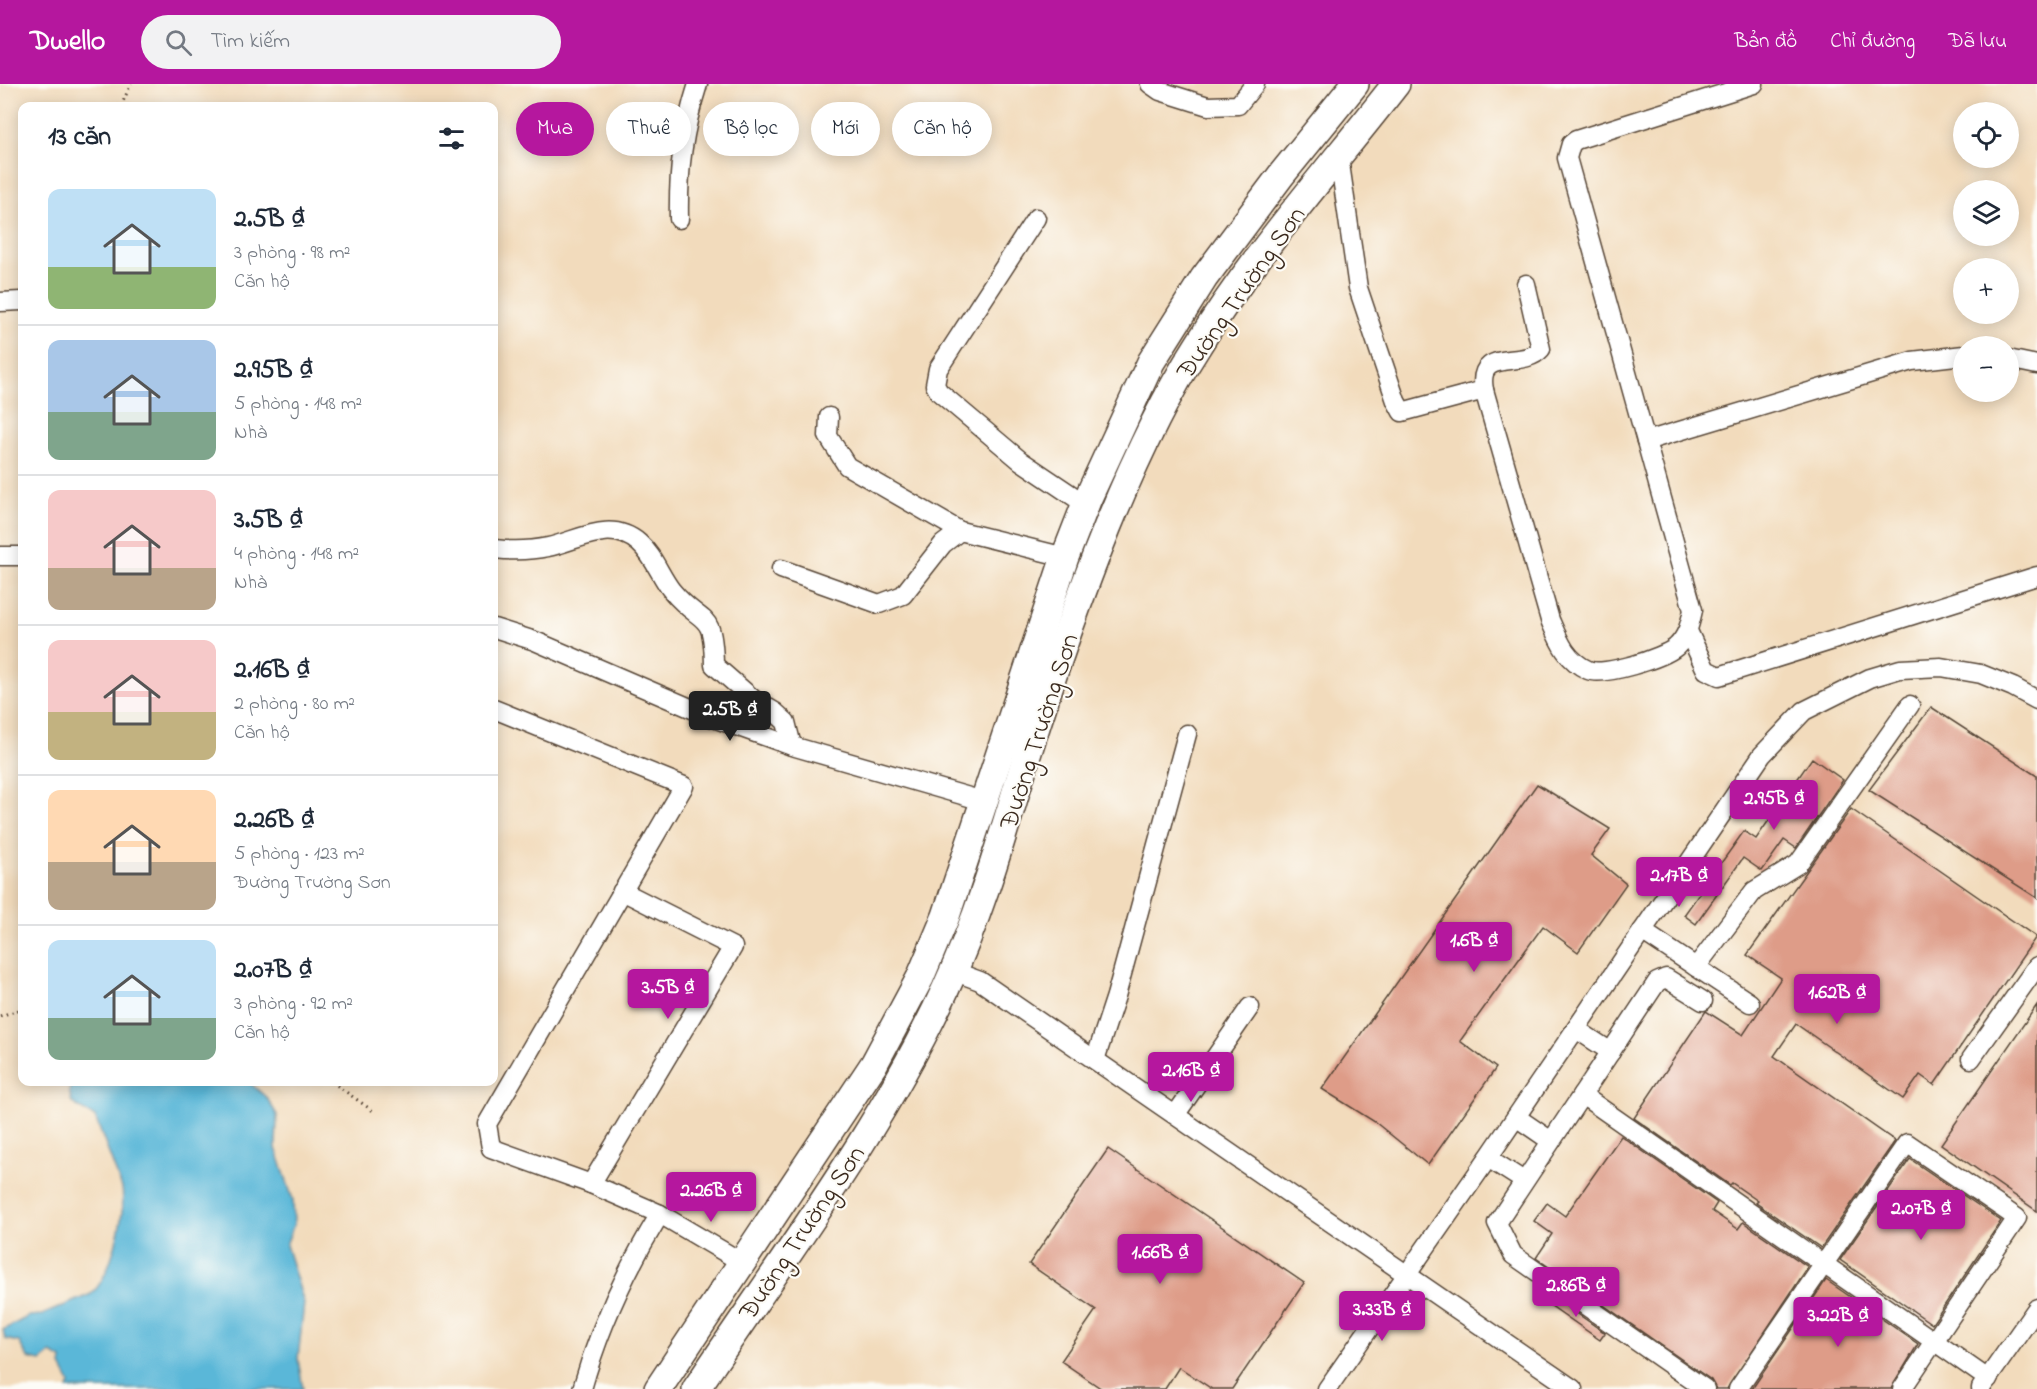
<!DOCTYPE html>
<html lang="vi">
<meta charset="utf-8">
<style>
:root{--surface:#fff;--page:#f2f2f3;--text:#1f2937;--muted:#747a83;--line:#e0e1e3;--accent:#b5179e}
body{margin:0;font-family:"Indie Flower",sans-serif;background:var(--page);color:var(--text);height:100vh;display:flex;flex-direction:column;font-size:22px;white-space:nowrap}
*{box-sizing:border-box;margin:0}
p{font-size:20px;color:var(--muted)}
.icon{flex:none;width:33px;height:33px;fill:none;stroke:currentColor;stroke-width:2;stroke-linecap:round;stroke-linejoin:round}
.map{position:relative;flex:1;overflow:hidden}
.side{position:absolute;left:18px;top:18px;width:480px;height:984px;display:flex;flex-direction:column;background:var(--surface);border-radius:12px;box-shadow:0 3px 15px #0003}
.side>*{flex:none}
.banner{position:absolute;left:516px;top:18px;width:570px;height:54px;display:flex;gap:12px}
.tools{position:absolute;left:1953px;top:18px;display:grid;gap:12px}
.tools a{display:grid;place-items:center;width:66px;height:66px;border-radius:50%;background:var(--surface);box-shadow:0 3px 15px #0003;font-size:30px}
.price{position:absolute;translate:-50% -51px;padding:0 14px;border-radius:6px;background:var(--accent);color:#fff;font-size:20px;line-height:39px;filter:drop-shadow(0 2px 3px #0008)}
.price::after{content:'';position:absolute;left:50%;top:36px;width:18px;height:14px;margin-left:-9px;background:inherit;clip-path:polygon(0 0,100% 0,50% 100%)}
.price.selected{background:#222;color:#fff}
ul{padding:0;list-style:none}
li{display:flex;align-items:center;gap:18px;height:150px;padding:0 30px}
li+li{border-top:2px solid var(--line)}
li span{display:grid;place-items:center;flex:none;width:168px;height:120px;border-radius:12px;color:#555}
li>.icon{margin-inline-start:auto}
span .icon{width:72px;height:72px;fill:#fffc;stroke-width:1}
li b{font-size:26px}
h2{display:flex;justify-content:space-between;align-items:center;height:72px;padding:0 30px;font-size:26px}
.chip{padding:0 21px;border-radius:27px;background:var(--surface);box-shadow:0 3px 15px #0003;font-size:21px;line-height:54px}
.chip.selected{background:var(--accent);color:#fff}
header{display:flex;align-items:center;gap:36px;box-sizing:border-box;height:84px;padding:0 30px;background:var(--accent);color:#fff}
header strong{font-size:28px}
nav{display:flex;gap:33px;margin-inline-start:auto;font-size:21px}
.search{width:420px;height:54px;background:var(--page);display:flex;align-items:center;gap:15px;box-sizing:border-box;padding:0 21px;border-radius:33px;color:var(--muted);font-size:22px}
.map>svg:first-child{display:block}
.water{fill:#5ab7d8;stroke:#4a707b;stroke-width:1.5}
.building{fill:#de9c88}
.lines{fill:none;stroke-linecap:round;stroke-linejoin:round}
.minor-casing{stroke:#564536;stroke-width:21}
.highway-casing{stroke:#564536;stroke-width:30}
.path{stroke:#564536;stroke-width:3;stroke-dasharray:1.5 4.5;stroke-linecap:butt}
.minor{stroke:#fff;stroke-width:18}
.highway{stroke:#fff;stroke-width:27}
.labels{text-anchor:middle;stroke-width:4.5;stroke-linejoin:round;paint-order:stroke}
.street-label{font-size:26px;fill:#3b2a1e;stroke:#fdfcf7}
</style>
<header>
<strong>Dwello</strong>
<div class="search"><svg class="icon" aria-label="search" viewBox="0 0 24 24"><circle cx="10" cy="10" r="6"/><path d="M15 15l6 6"/></svg>Tìm kiếm</div>
<nav><a>Bản đồ</a><a>Chỉ đường</a><a>Đã lưu</a></nav>
</header>
<div class="map">
<svg width="2037" height="1305" viewBox="0 0 2037 1305">
<rect width="100%" height="100%" fill="#fdfcf7"/>
<filter id="ink" filterUnits="userSpaceOnUse"><feTurbulence type="fractalNoise" baseFrequency=".0167" numOctaves="2"/><feDisplacementMap in="SourceGraphic" scale="12" xChannelSelector="R" yChannelSelector="G"/><feConvolveMatrix kernelMatrix="1 2 1 2 8 2 1 2 1" color-interpolation-filters="sRGB"/></filter>
<filter id="wash" filterUnits="userSpaceOnUse"><feTurbulence type="fractalNoise" baseFrequency=".008" numOctaves="4" result="noise"/><feDisplacementMap in="SourceGraphic" scale="24" xChannelSelector="R" yChannelSelector="G"/><feGaussianBlur stdDeviation="1.35" result="paint"/><feColorMatrix in="noise" values="0 0 0 0 0 0 0 0 0 0 0 0 0 0 0 0 0 1.4 0 .05"/><feComposite in="paint" operator="in"/></filter>
<g filter="url(#wash)">
<rect width="100%" height="100%" fill="#f2dbbc"/>
<path class="water" d="M74,998h175l18,16 10,17 -1,33 17,52 1,24 -8,21 18,58 -6,56 5,30h-235l2,-6 -9,-17 1,-7 -11,-6 -10,8 -13,-3 -9,-16 -14,-3 -2,-9 26,-14 13,-1 49,-21c20,-17 35,-80 31,-106l-27,-71 -23,-14 -3,-13z"/>
<g id="blocks">
<g class="building">
<polygon points="1931,623 2037,692 2037,814 1869,706"/>
<polygon points="1812,674 1843,696 1796,764 1784,756 1762,787 1743,774 1696,840 1684,831 1744,747 1756,755"/>
<polygon points="1537,700 1610,745 1591,771 1626,800 1578,868 1543,842 1460,957 1496,984 1428,1081 1375,1038 1322,1005"/>
<polygon points="1851,725 2036,853 1934,1001 1920,991 1903,1015 1796,940 1774,972 1895,1057 1821,1164 1756,1119 1758,1117 1732,1099 1730,1101 1634,1034 1706,927 1743,951 1781,894 1747,871"/>
<polygon points="2037,921 2037,1127 1941,1060"/>
<polygon points="1621,1052 1717,1119 1712,1127 1738,1145 1743,1138 1808,1183 1727,1305 1716,1305 1711,1296 1536,1174 1552,1150 1534,1137 1547,1119 1565,1132"/>
<polygon points="1108,1065 1304,1199 1232,1305 1212,1305 1179,1283 1165,1305 1102,1305 1061,1277 1096,1226 1029,1180"/>
<polygon points="1910,1075 2001,1137 1932,1240 1840,1176"/>
<polygon points="1826,1196 1918,1260 1891,1305 1752,1305"/>
<polygon points="1552,1212 1605,1249 1600,1256 1547,1219"/>
</g>
</g>
</g>
<g filter="url(#ink)">
<use href="#blocks" fill-opacity="0" stroke="#564536" stroke-width="1.5"/>
<g class="lines">
<g class="minor-casing">
<g id="minor">
<polyline points="1150,0 1160,7 1208,22 1238,21 1255,0"/>
<polyline points="1754,0 1576,56 1571,60 1567,74 1646,357 1912,277 1964,271"/>
<path d="M1339,73l19,131 38,113 6,11 82,-22 66,230c9,21 16,40 38,50 15,7 75,-12 88,-23 11,-10 14,-23 17,-37l-47,-169"/>
<polyline points="1036,134 938,285 935,301 939,308 1021,377 1085,420"/>
<path d="M679,135c-1,-50 4,-88 19,-135"/>
<polyline points="0,218 22,217"/>
<polyline points="2008,275 2037,281"/>
<path d="M1484,306c-8,-44 39,-20 57,-41l-15,-65"/>
<polyline points="829,333 828,352 847,382 960,447"/>
<path d="M494,465c18,2 35,2 54,-2 30,-6 62,-29 91,-4 15,13 21,33 33,48 31,37 41,16 42,74l39,34 22,13 11,10 6,24"/>
<polyline points="0,472 22,472"/>
<polyline points="781,485 879,520 903,511 943,460 960,447 1065,473"/>
<polyline points="494,544 535,557 711,633 792,662 983,717"/>
<polyline points="1688,547 1706,586 1719,592 2037,492"/>
<path d="M494,625l190,77 -197,338 4,24 100,36 69,30c-33,54 -61,114 -78,175"/>
<polyline points="1642,847 1750,919"/>
<polyline points="1696,883 1754,807 1798,780 1910,621"/>
<polyline points="953,887 980,897 1573,1305"/>
<polyline points="1703,917 1666,894 1657,898 1497,1139 1513,1171 1705,1305"/>
<polyline points="1576,945 1611,968"/>
<polyline points="1971,975 2037,882"/>
<polyline points="1095,976 1116,912 1187,650"/>
<polyline points="1582,1011 1988,1295"/>
<polyline points="1176,1030 1250,923"/>
<polyline points="1516,1033 1551,1057"/>
<polyline points="1488,1074 1524,1097"/>
<polyline points="591,1100 733,863 622,807"/>
<polyline points="660,1130 743,1179"/>
<polyline points="1981,1304 2037,1224"/>
<polyline points="1327,1305 1488,1074 1762,671 1804,627 1870,594 1900,585 1941,583 1981,590 2013,603 2037,616"/>
<polyline points="1738,1305 1907,1059 2017,1134 1902,1305"/>
</g>
</g>
<g class="highway-casing">
<g id="highway">
<polyline points="658,1305 874,980 920,894 946,832 1065,473 1088,414 1151,278 1204,194 1282,90 1355,0"/>
<path d="M696,1305c87,-131 184,-257 250,-401 35,-75 57,-154 81,-233 24,-76 50,-153 80,-227 25,-61 54,-125 90,-181 57,-93 132,-177 199,-263"/>
</g>
</g>
<g class="path">
<polyline points="121,22 131,0"/>
<polyline points="0,932 22,925"/>
<polyline points="332,998 373,1027"/>
</g>
<use href="#minor" class="minor"/>
<use href="#highway" class="highway"/>
</g>
</g>
<g class="labels">
<g class="street-label">
<text transform="translate(1240 208) rotate(-55)" y="9">Đường Trường Sơn</text>
<text transform="translate(1038 647) rotate(-72)" y="9">Đường Trường Sơn</text>
<text transform="translate(801 1148) rotate(-56)" y="9">Đường Trường Sơn</text>
</g>
</g>
</svg>
<div class="tools">
<a><svg class="icon" aria-label="locate" viewBox="0 0 24 24"><circle cx="12" cy="12" r="6"/><path d="M12 2v4M12 18v4M2 12h4M18 12h4"/></svg></a>
<a><svg class="icon" aria-label="layers" viewBox="0 0 24 24"><path d="M12 4l9 5-9 5-9-5zM3 14l9 5 9-5"/></svg></a>
<a>+</a>
<a>−</a>
</div>
<b class="price selected" style="left:730px;top:658px">2.5B ₫</b>
<b class="price" style="left:1774px;top:747px">2.95B ₫</b>
<b class="price" style="left:1679px;top:824px">2.17B ₫</b>
<b class="price" style="left:1474px;top:889px">1.6B ₫</b>
<b class="price" style="left:668px;top:936px">3.5B ₫</b>
<b class="price" style="left:1837px;top:941px">1.62B ₫</b>
<b class="price" style="left:1191px;top:1019px">2.16B ₫</b>
<b class="price" style="left:711px;top:1139px">2.26B ₫</b>
<b class="price" style="left:1921px;top:1157px">2.07B ₫</b>
<b class="price" style="left:1160px;top:1201px">1.66B ₫</b>
<b class="price" style="left:1576px;top:1234px">2.86B ₫</b>
<b class="price" style="left:1382px;top:1258px">3.33B ₫</b>
<b class="price" style="left:1838px;top:1264px">3.22B ₫</b>
<div class="banner">
<a class="chip selected">Mua</a>
<a class="chip">Thuê</a>
<a class="chip">Bộ lọc</a>
<a class="chip">Mới</a>
<a class="chip">Căn hộ</a>
</div>
<section class="side">
<h2>13 căn<svg class="icon" aria-label="filters" viewBox="0 0 24 24"><path d="M4 7h16M4 17h16"/><circle cx="9" cy="7" r="2"/><circle cx="15" cy="17" r="2"/></svg></h2>
<ul>
<li><span style="background:linear-gradient(#bfe0f5 65%,#8fb573 0)"><svg class="icon" aria-label="home" viewBox="0 0 24 24"><path d="M3 11l9-7 9 7M6 9v11h12V9"/></svg></span><div><b>2.5B ₫</b><p>3 phòng · 98 m²</p><p>Căn hộ</p></div></li>
<li><span style="background:linear-gradient(#a9c7e8 60%,#7fa58c 0)"><svg class="icon" aria-label="home" viewBox="0 0 24 24"><path d="M3 11l9-7 9 7M6 9v11h12V9"/></svg></span><div><b>2.95B ₫</b><p>5 phòng · 148 m²</p><p>Nhà</p></div></li>
<li><span style="background:linear-gradient(#f6c9c9 65%,#b9a48a 0)"><svg class="icon" aria-label="home" viewBox="0 0 24 24"><path d="M3 11l9-7 9 7M6 9v11h12V9"/></svg></span><div><b>3.5B ₫</b><p>4 phòng · 148 m²</p><p>Nhà</p></div></li>
<li><span style="background:linear-gradient(#f6c9c9 60%,#c2b280 0)"><svg class="icon" aria-label="home" viewBox="0 0 24 24"><path d="M3 11l9-7 9 7M6 9v11h12V9"/></svg></span><div><b>2.16B ₫</b><p>2 phòng · 80 m²</p><p>Căn hộ</p></div></li>
<li><span style="background:linear-gradient(#ffd9b3 60%,#b9a48a 0)"><svg class="icon" aria-label="home" viewBox="0 0 24 24"><path d="M3 11l9-7 9 7M6 9v11h12V9"/></svg></span><div><b>2.26B ₫</b><p>5 phòng · 123 m²</p><p>Đường Trường Sơn</p></div></li>
<li><span style="background:linear-gradient(#bfe0f5 65%,#7fa58c 0)"><svg class="icon" aria-label="home" viewBox="0 0 24 24"><path d="M3 11l9-7 9 7M6 9v11h12V9"/></svg></span><div><b>2.07B ₫</b><p>3 phòng · 92 m²</p><p>Căn hộ</p></div></li>
</ul>
</section>
</div>
